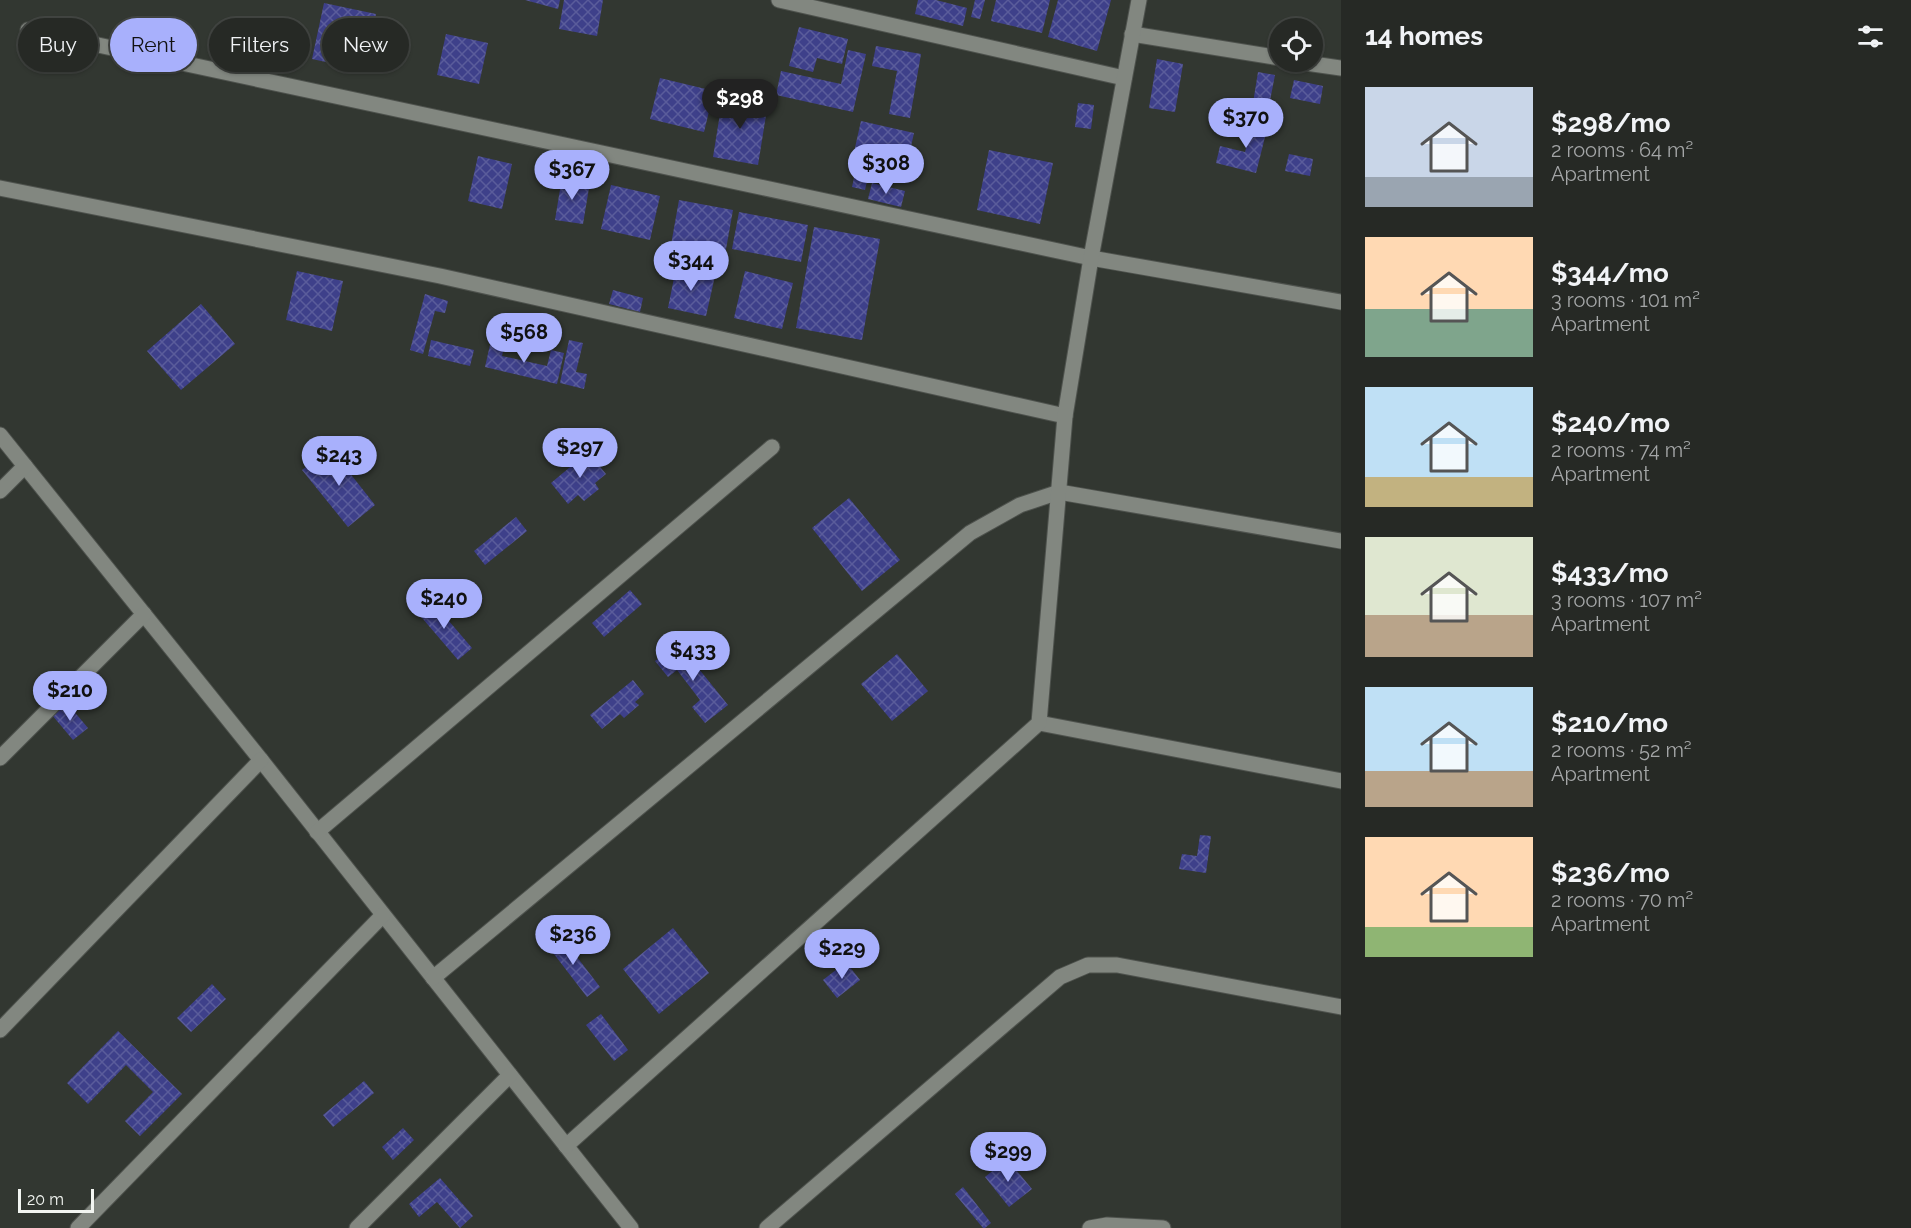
<!DOCTYPE html>
<meta charset="utf-8">
<style>
:root{--surface:#262925;--page:#323532;--text:#f1f3f6;--muted:#a4a6a7;--line:#424542;--accent:#a8b0fc}
body{margin:0;font-family:Raleway,sans-serif;background:var(--page);color:var(--text);height:100vh;display:flex;flex-direction:column;font-size:22px;white-space:nowrap}
*{box-sizing:border-box;margin:0}
p{font-size:20px;color:var(--muted)}
.icon{flex:none;width:33px;height:33px;fill:none;stroke:currentColor;stroke-width:2;stroke-linecap:round;stroke-linejoin:round}
.map{position:relative;flex:1;overflow:hidden}
.details{display:flex;flex-direction:column;background:var(--surface);width:570px}
.details>*{flex:none}
.top-card{position:absolute;left:18px;top:18px;width:570px;height:54px;display:flex;gap:12px}
.buttons{position:absolute;left:1269px;top:18px;display:grid;gap:12px}
.buttons a{display:grid;place-items:center;width:54px;height:54px;border-radius:50%;background:var(--surface);box-shadow:0 2px 4px #0004,0 0 0 2px var(--line);font-size:30px}
.scale{position:absolute;left:18px;bottom:15px;width:76px;box-sizing:border-box;padding-left:6px;border:3px solid #f2f5f1;border-top:0;font-size:16px;line-height:21px;white-space:nowrap;color:#f2f5f1;-webkit-text-stroke:4px #323731;paint-order:stroke}
.price{position:absolute;translate:-50% -51px;padding:0 14px;border-radius:21px;background:var(--accent);color:#111;font-size:20px;line-height:39px;filter:drop-shadow(0 2px 3px #0008)}
.price::after{content:'';position:absolute;left:50%;top:36px;width:18px;height:14px;margin-left:-9px;background:inherit;clip-path:polygon(0 0,100% 0,50% 100%)}
.price.on{background:#222;color:#fff}
ul{padding:0;list-style:none}
li{display:flex;align-items:center;gap:18px;height:150px;padding:0 24px}
li span{display:grid;place-items:center;flex:none;width:168px;height:120px;border-radius:0px;color:#555}
li>.icon{margin-inline-start:auto}
span .icon{width:72px;height:72px;fill:#fffc;stroke-width:1}
li b{font-size:26px}
h2{display:flex;justify-content:space-between;align-items:center;height:72px;padding:0 24px;font-size:26px}
.tag{padding:0 21px;border-radius:27px;background:var(--surface);box-shadow:0 2px 4px #0004,0 0 0 2px var(--line);font-size:21px;line-height:54px}
.tag.on{background:var(--accent);color:#111}
main{display:flex;flex:1;min-height:0}
.map>svg:first-child{display:block}
.building{fill:url(#building-cross-hatch)}
.lines{fill:none;stroke-linecap:round;stroke-linejoin:round}
.minor-casing{stroke:#4e524d;stroke-width:17}
.minor{stroke:#828780;stroke-width:15}
</style>
<main>
<div class="map">
<svg width="1341" height="1228" viewBox="0 0 1341 1228">
<defs>
<pattern id="building-cross-hatch" width="8" height="8" patternUnits="userSpaceOnUse" patternTransform="scale(1.5)"><rect width="8" height="8" fill="#3e408a"/><path d="M0 0l8 8M0 8l8-8" fill="none" stroke="#5a5c9b"/></pattern>
</defs>
<rect width="100%" height="100%" fill="#323731"/>
<g class="building">
<polygon points="525,0 560,0 558,9"/>
<polygon points="564,0 603,0 597,36 559,29"/>
<polygon points="918,0 936,0 967,8 963,26 915,14"/>
<polygon points="975,0 985,0 980,19 971,17"/>
<polygon points="996,0 1050,0 1042,33 991,21"/>
<polygon points="1058,0 1111,0 1097,51 1048,37"/>
<polygon points="324,3 376,14 366,62 337,56 335,64 312,59"/>
<polygon points="799,27 848,39 842,64 817,58 813,72 789,66"/>
<polygon points="446,34 488,43 479,84 437,75"/>
<polygon points="876,46 921,54 910,118 889,114 897,71 872,66"/>
<polygon points="848,50 866,54 853,112 776,95 781,71 841,84"/>
<polygon points="1157,59 1183,64 1175,112 1149,108"/>
<polygon points="1258,72 1275,75 1269,106 1253,103"/>
<polygon points="660,78 714,91 704,132 650,119"/>
<polygon points="1294,80 1323,86 1320,104 1290,98"/>
<polygon points="723,95 768,103 758,165 713,157"/>
<polygon points="1078,103 1094,105 1091,129 1075,127"/>
<polygon points="1254,117 1269,121 1256,173 1216,163 1220,146 1245,152"/>
<polygon points="861,121 914,133 907,164 854,152"/>
<polygon points="989,150 1053,163 1040,224 977,210"/>
<polygon points="1289,154 1313,159 1310,176 1285,171"/>
<polygon points="478,156 512,164 502,209 468,201"/>
<polygon points="858,159 898,167 895,183 868,177 865,190 852,187"/>
<polygon points="562,177 590,182 583,224 555,220"/>
<polygon points="872,183 905,191 901,207 868,199"/>
<polygon points="611,185 660,196 650,240 601,229"/>
<polygon points="679,200 733,210 723,266 669,256"/>
<polygon points="739,212 808,225 801,262 732,249"/>
<polygon points="814,227 880,239 862,340 796,328"/>
<polygon points="676,268 715,276 706,316 668,308"/>
<polygon points="297,271 343,281 332,331 286,320"/>
<polygon points="745,271 793,283 782,329 734,318"/>
<polygon points="613,290 643,298 640,312 609,304"/>
<polygon points="425,294 448,301 445,313 435,311 423,354 410,350"/>
<polygon points="201,304 235,344 181,390 147,351"/>
<polygon points="492,336 506,339 502,356 547,366 551,350 564,353 557,384 485,367"/>
<polygon points="431,340 474,350 470,366 428,356"/>
<polygon points="569,340 583,343 576,372 587,374 584,389 560,383"/>
<polygon points="330,448 375,505 348,527 302,470"/>
<polygon points="588,452 606,474 595,483 599,489 584,501 578,495 568,504 551,483"/>
<polygon points="849,498 900,560 862,591 812,528"/>
<polygon points="516,517 527,531 485,565 474,551"/>
<polygon points="630,590 642,604 604,637 592,623"/>
<polygon points="431,600 472,648 458,660 417,612"/>
<polygon points="678,643 728,705 705,723 692,707 700,700 677,670 668,677 655,661"/>
<polygon points="897,654 928,691 892,721 861,684"/>
<polygon points="633,680 644,694 635,702 639,705 624,718 620,714 602,729 590,715"/>
<polygon points="67,703 88,728 73,740 52,715"/>
<polygon points="1200,835 1211,836 1206,873 1179,869 1182,854 1197,856"/>
<polygon points="673,928 709,973 659,1014 623,969"/>
<polygon points="560,935 600,987 587,997 547,945"/>
<polygon points="846,962 860,980 837,998 823,980"/>
<polygon points="212,984 226,999 191,1032 177,1018"/>
<polygon points="601,1014 628,1050 614,1061 586,1025"/>
<polygon points="118,1031 182,1094 140,1136 125,1121 153,1092 126,1065 88,1104 67,1083"/>
<polygon points="364,1081 374,1093 333,1127 323,1115"/>
<polygon points="403,1128 414,1140 393,1160 382,1147"/>
<polygon points="1007,1159 1032,1189 1009,1207 985,1177"/>
<polygon points="440,1178 473,1216 460,1228 437,1202 419,1217 409,1204"/>
<polygon points="963,1187 991,1223 985,1228 983,1228 955,1194"/>
</g>
<g class="lines">
<g class="minor-casing">
<g id="minor">
<polyline points="779,0 1124,78"/>
<polyline points="28,30 1091,258 1341,302"/>
<polyline points="1132,34 1280,58"/>
<polyline points="1299,62 1341,68"/>
<polyline points="0,188 440,276 1065,416"/>
<polyline points="0,435 261,760 631,1228"/>
<polyline points="0,491 25,466"/>
<polyline points="1039,723 1341,781"/>
<polyline points="0,758 144,614"/>
<polyline points="317,832 772,447"/>
<polyline points="433,978 970,533 1020,505 1059,492 1341,541"/>
<polyline points="0,1030 261,760"/>
<polyline points="566,1146 1039,723 1065,416 1091,258 1139,0"/>
<polyline points="78,1228 383,915"/>
<polyline points="357,1228 510,1075"/>
<polyline points="767,1228 1060,977 1088,965 1117,965 1341,1007"/>
<polyline points="1090,1228 1107,1225 1163,1228"/>
</g>
</g>
<use href="#minor" class="minor"/>
</g>
</svg>
<div class="buttons">
<a><svg class="icon" aria-label="locate" viewBox="0 0 24 24"><circle cx="12" cy="12" r="6"/><path d="M12 2v4M12 18v4M2 12h4M18 12h4"/></svg></a>
</div>
<div class="scale">20 m</div>
<b class="price on" style="left:740px;top:130px">$298</b>
<b class="price" style="left:1246px;top:149px">$370</b>
<b class="price" style="left:886px;top:195px">$308</b>
<b class="price" style="left:572px;top:201px">$367</b>
<b class="price" style="left:691px;top:292px">$344</b>
<b class="price" style="left:524px;top:364px">$568</b>
<b class="price" style="left:580px;top:479px">$297</b>
<b class="price" style="left:339px;top:487px">$243</b>
<b class="price" style="left:444px;top:630px">$240</b>
<b class="price" style="left:693px;top:682px">$433</b>
<b class="price" style="left:70px;top:722px">$210</b>
<b class="price" style="left:573px;top:966px">$236</b>
<b class="price" style="left:842px;top:980px">$229</b>
<b class="price" style="left:1008px;top:1183px">$299</b>
<div class="top-card">
<a class="tag">Buy</a>
<a class="tag on">Rent</a>
<a class="tag">Filters</a>
<a class="tag">New</a>
</div>
</div>
<section class="details">
<h2>14 homes<svg class="icon" aria-label="filters" viewBox="0 0 24 24"><path d="M4 7h16M4 17h16"/><circle cx="9" cy="7" r="2"/><circle cx="15" cy="17" r="2"/></svg></h2>
<ul>
<li><span style="background:linear-gradient(#c9d6e8 75%,#9aa5b1 0)"><svg class="icon" aria-label="home" viewBox="0 0 24 24"><path d="M3 11l9-7 9 7M6 9v11h12V9"/></svg></span><div><b>$298/mo</b><p>2 rooms · 64 m²</p><p>Apartment</p></div></li>
<li><span style="background:linear-gradient(#ffd9b3 60%,#7fa58c 0)"><svg class="icon" aria-label="home" viewBox="0 0 24 24"><path d="M3 11l9-7 9 7M6 9v11h12V9"/></svg></span><div><b>$344/mo</b><p>3 rooms · 101 m²</p><p>Apartment</p></div></li>
<li><span style="background:linear-gradient(#bfe0f5 75%,#c2b280 0)"><svg class="icon" aria-label="home" viewBox="0 0 24 24"><path d="M3 11l9-7 9 7M6 9v11h12V9"/></svg></span><div><b>$240/mo</b><p>2 rooms · 74 m²</p><p>Apartment</p></div></li>
<li><span style="background:linear-gradient(#dfe7d0 65%,#b9a48a 0)"><svg class="icon" aria-label="home" viewBox="0 0 24 24"><path d="M3 11l9-7 9 7M6 9v11h12V9"/></svg></span><div><b>$433/mo</b><p>3 rooms · 107 m²</p><p>Apartment</p></div></li>
<li><span style="background:linear-gradient(#bfe0f5 70%,#b9a48a 0)"><svg class="icon" aria-label="home" viewBox="0 0 24 24"><path d="M3 11l9-7 9 7M6 9v11h12V9"/></svg></span><div><b>$210/mo</b><p>2 rooms · 52 m²</p><p>Apartment</p></div></li>
<li><span style="background:linear-gradient(#ffd9b3 75%,#8fb573 0)"><svg class="icon" aria-label="home" viewBox="0 0 24 24"><path d="M3 11l9-7 9 7M6 9v11h12V9"/></svg></span><div><b>$236/mo</b><p>2 rooms · 70 m²</p><p>Apartment</p></div></li>
</ul>
</section>
</main>
